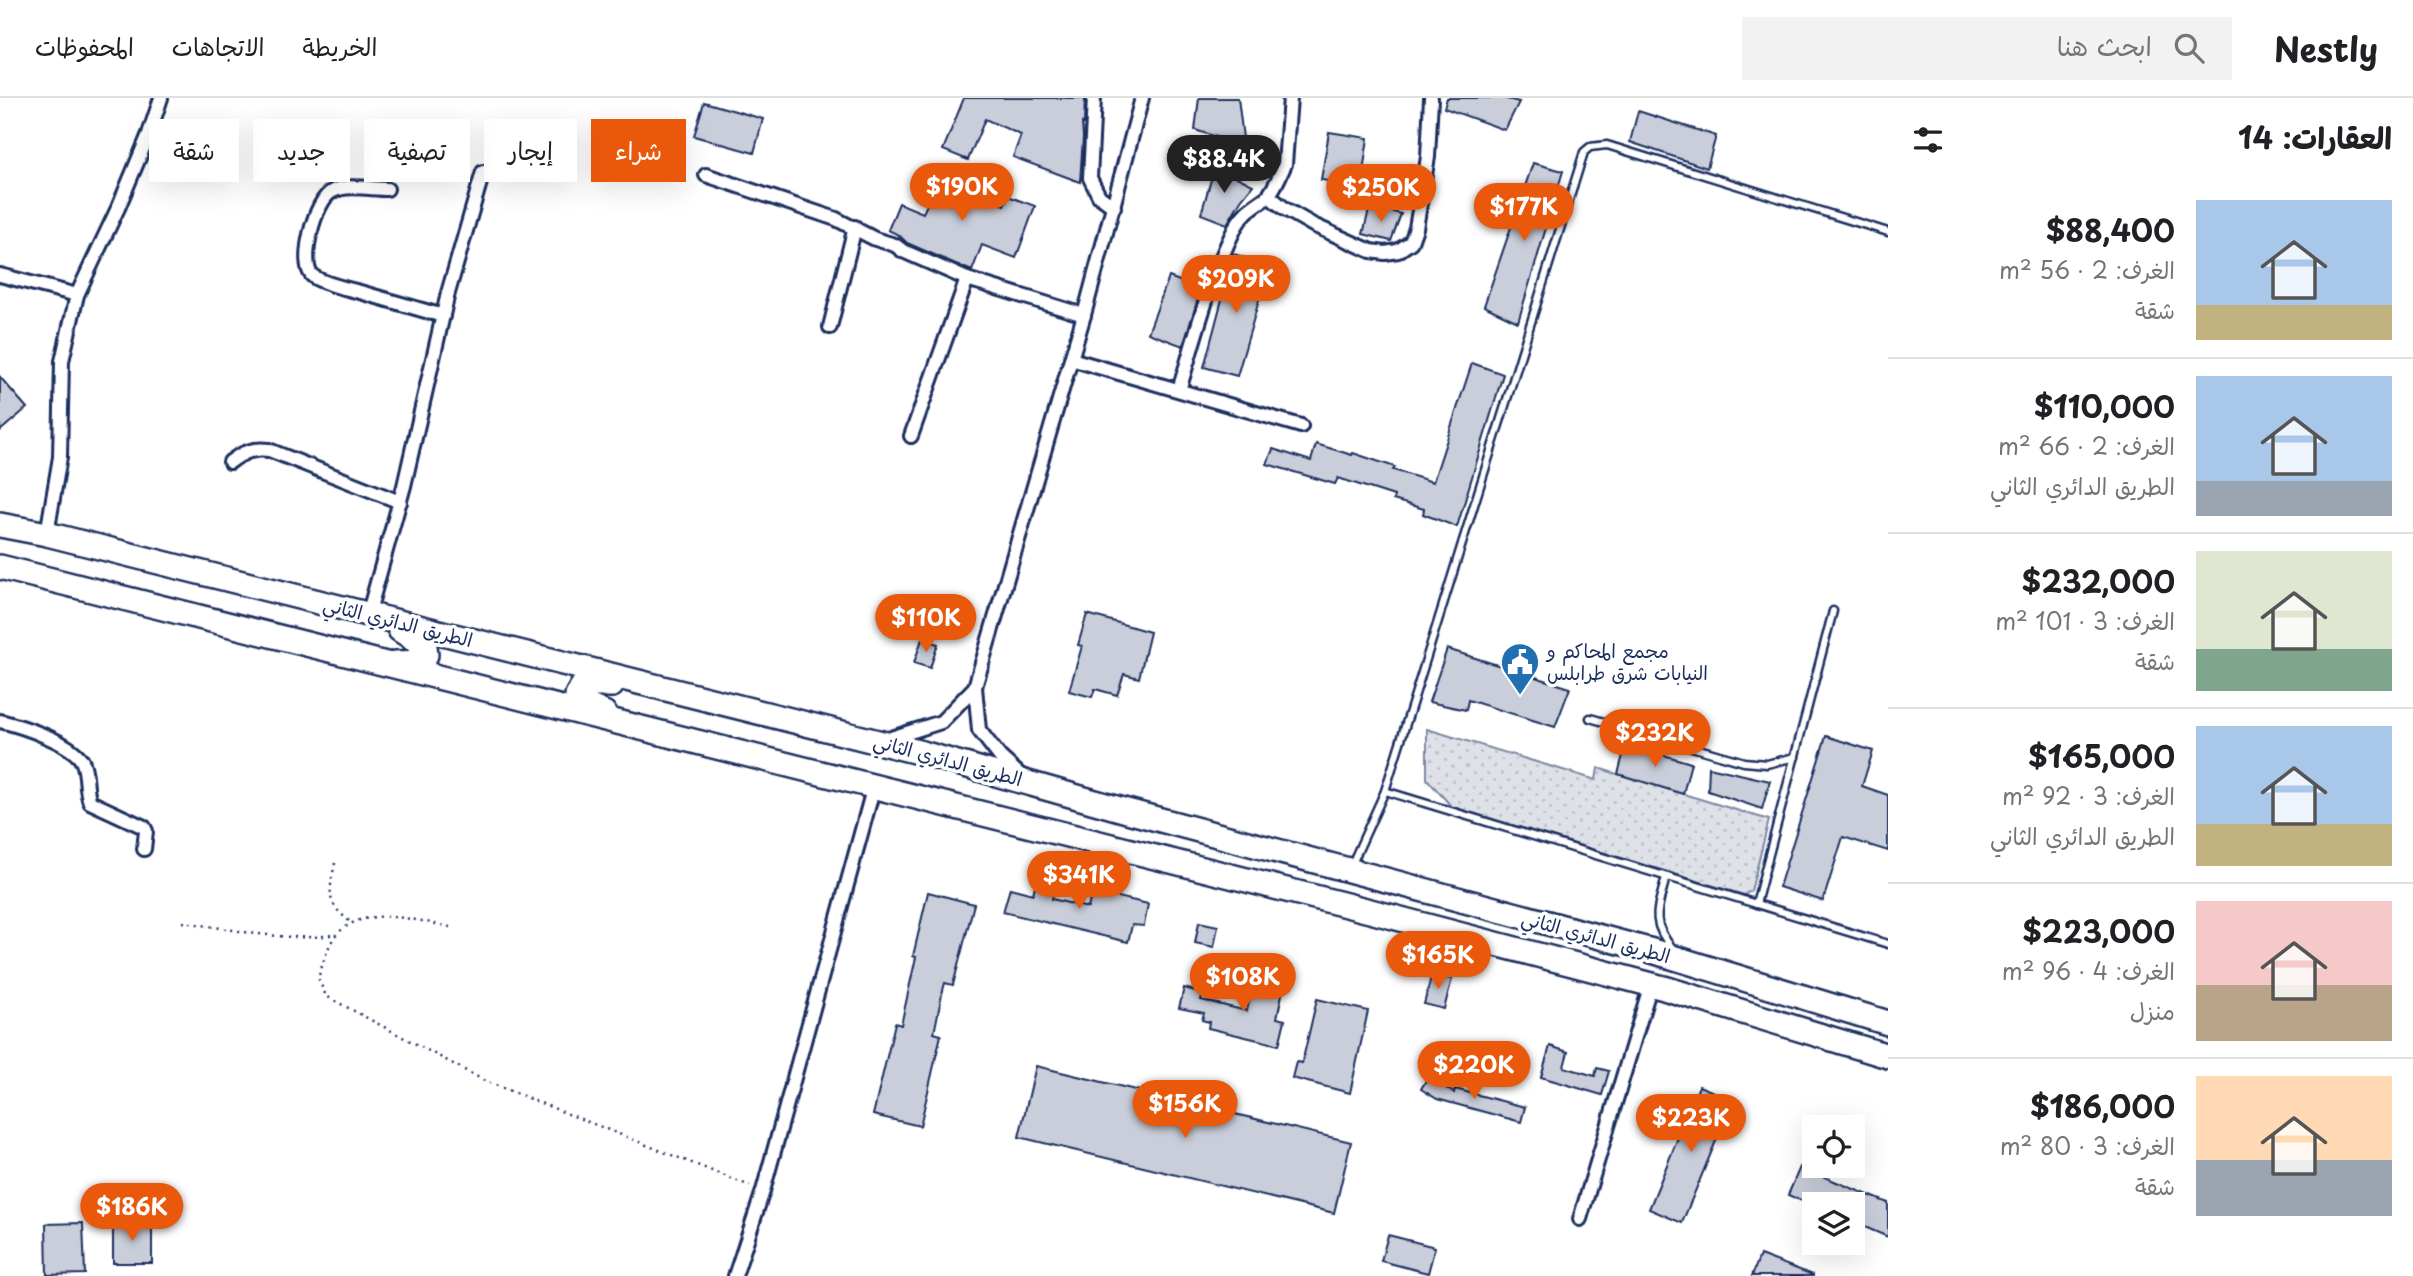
<!DOCTYPE html>
<html lang="ar">
<meta charset="utf-8">
<style>
:root{--surface:#fff;--page:#f2f2f2;--text:#202124;--muted:#757577;--line:#e0e0e0;--accent:#ea580c}
body{margin:0;font-family:"Playpen Sans","Playpen Sans Arabic",sans-serif;background:var(--page);color:var(--text);direction:rtl;height:100vh;display:flex;flex-direction:column;font-size:26px;white-space:nowrap}
*{box-sizing:border-box;margin:0}
p{font-size:23px;color:var(--muted)}
.icon{flex:none;width:38px;height:38px;fill:none;stroke:currentColor;stroke-width:2;stroke-linecap:round;stroke-linejoin:round}
.map{position:relative;flex:1;overflow:hidden;direction:ltr}
.sheet{display:flex;flex-direction:column;background:var(--surface);width:525px}
.sheet>*{flex:none}
.guide{position:absolute;left:21px;top:21px;width:665px;height:63px;direction:rtl;display:flex;gap:14px}
.tools{position:absolute;left:1802px;top:1017px;display:grid;gap:14px}
.tools a{display:grid;place-items:center;width:63px;height:63px;border-radius:0px;background:var(--surface);box-shadow:0 7px 28px #0002;font-size:35px}
.price{position:absolute;translate:-50% -60px;padding:0 16px;border-radius:24px;background:var(--accent);color:#fff;font-size:23px;line-height:46px;filter:drop-shadow(0 2px 4px #0008)}
.price::after{content:'';position:absolute;left:50%;top:42px;width:21px;height:16px;margin-left:-10px;background:inherit;clip-path:polygon(0 0,100% 0,50% 100%)}
.price.selected{background:#222;color:#fff}
ul{padding:0;list-style:none}
li{display:flex;align-items:center;gap:21px;height:175px;padding:0 21px}
li+li{border-top:2px solid var(--line)}
li span{display:grid;place-items:center;flex:none;width:196px;height:140px;border-radius:0px;color:#555}
li>.icon{margin-inline-start:auto}
span .icon{width:84px;height:84px;fill:#fffc;stroke-width:1}
li b{font-size:30px}
h2{display:flex;justify-content:space-between;align-items:center;height:84px;padding:0 21px;font-size:30px}
.pill{padding:0 24px;border-radius:0px;background:var(--surface);box-shadow:0 7px 28px #0002;font-size:24px;line-height:63px}
.pill.selected{background:var(--accent);color:#fff}
header{display:flex;align-items:center;gap:42px;box-sizing:border-box;height:98px;padding:0 35px;background:var(--surface);border-bottom:2px solid var(--line)}
header strong{font-size:33px}
nav{display:flex;gap:38px;margin-inline-start:auto;font-size:24px}
.search{width:490px;height:63px;background:var(--page);display:flex;align-items:center;gap:18px;box-sizing:border-box;padding:0 24px;border-radius:0px;color:var(--muted);font-size:26px}
main{display:flex;flex:1;min-height:0}
.map>svg:first-child{display:block}
.park{fill:url(#park-dots);stroke:#7c88a2;stroke-width:2}
.building{fill:#caceda;stroke:#1b2f5e;stroke-width:2}
.lines{fill:none;stroke-linecap:round;stroke-linejoin:round}
.lane-casing{stroke:#1b2f5e;stroke-width:11}
.street-casing{stroke:#1b2f5e;stroke-width:18}
.highway-casing{stroke:#1b2f5e;stroke-width:28}
.path{stroke:#1b2f5e;stroke-width:2.5;stroke-dasharray:2 5;stroke-linecap:butt}
.lane{stroke:#fff;stroke-width:6}
.street{stroke:#fff;stroke-width:12}
.highway{stroke:#fff;stroke-width:23}
.labels{text-anchor:middle;stroke-width:7;stroke-linejoin:round;paint-order:stroke}
.street-label{font-size:19px;fill:#1b2f5e;stroke:#fff}
.poi-label{font-size:19px;fill:#1b2f5e;stroke:#fff;text-anchor:start}
</style>
<header>
<strong>Nestly</strong>
<div class="search"><svg class="icon" aria-label="search" viewBox="0 0 24 24"><circle cx="10" cy="10" r="6"/><path d="M15 15l6 6"/></svg>ابحث هنا</div>
<nav><a>الخريطة</a><a>الاتجاهات</a><a>المحفوظات</a></nav>
</header>
<main>
<section class="sheet">
<h2>العقارات: 14<svg class="icon" aria-label="filters" viewBox="0 0 24 24"><path d="M4 7h16M4 17h16"/><circle cx="9" cy="7" r="2"/><circle cx="15" cy="17" r="2"/></svg></h2>
<ul>
<li><span style="background:linear-gradient(#a9c7e8 75%,#c2b280 0)"><svg class="icon" aria-label="home" viewBox="0 0 24 24"><path d="M3 11l9-7 9 7M6 9v11h12V9"/></svg></span><div><b>$88,400</b><p>الغرف: 2 · 56 m²</p><p>شقة</p></div></li>
<li><span style="background:linear-gradient(#a9c7e8 75%,#9aa5b1 0)"><svg class="icon" aria-label="home" viewBox="0 0 24 24"><path d="M3 11l9-7 9 7M6 9v11h12V9"/></svg></span><div><b>$110,000</b><p>الغرف: 2 · 66 m²</p><p>الطريق الدائري الثاني</p></div></li>
<li><span style="background:linear-gradient(#dfe7d0 70%,#7fa58c 0)"><svg class="icon" aria-label="home" viewBox="0 0 24 24"><path d="M3 11l9-7 9 7M6 9v11h12V9"/></svg></span><div><b>$232,000</b><p>الغرف: 3 · 101 m²</p><p>شقة</p></div></li>
<li><span style="background:linear-gradient(#a9c7e8 70%,#c2b280 0)"><svg class="icon" aria-label="home" viewBox="0 0 24 24"><path d="M3 11l9-7 9 7M6 9v11h12V9"/></svg></span><div><b>$165,000</b><p>الغرف: 3 · 92 m²</p><p>الطريق الدائري الثاني</p></div></li>
<li><span style="background:linear-gradient(#f6c9c9 60%,#b9a48a 0)"><svg class="icon" aria-label="home" viewBox="0 0 24 24"><path d="M3 11l9-7 9 7M6 9v11h12V9"/></svg></span><div><b>$223,000</b><p>الغرف: 4 · 96 m²</p><p>منزل</p></div></li>
<li><span style="background:linear-gradient(#ffd9b3 60%,#9aa5b1 0)"><svg class="icon" aria-label="home" viewBox="0 0 24 24"><path d="M3 11l9-7 9 7M6 9v11h12V9"/></svg></span><div><b>$186,000</b><p>الغرف: 3 · 80 m²</p><p>شقة</p></div></li>
</ul>
</section>
<div class="map">
<svg width="1888" height="1178" viewBox="0 0 1888 1178">
<defs>
<pattern id="park-dots" width="8" height="8" patternUnits="userSpaceOnUse" patternTransform="scale(1.75)"><rect width="8" height="8" fill="#dee1e7"/><path d="M2 2h.1M6 6h.1" fill="none" stroke="#bec1c9" stroke-width="1.8" stroke-linecap="round"/></pattern>
</defs>
<rect width="100%" height="100%" fill="#fff"/>
<filter id="ink" filterUnits="userSpaceOnUse"><feTurbulence type="fractalNoise" baseFrequency=".0143" numOctaves="2"/><feDisplacementMap in="SourceGraphic" scale="14" xChannelSelector="R" yChannelSelector="G"/><feConvolveMatrix kernelMatrix="1 2 1 2 8 2 1 2 1" color-interpolation-filters="sRGB"/></filter>
<g filter="url(#ink)">
<polygon class="park" points="1427,631 1596,682 1598,670 1769,722 1751,793 1744,797 1452,709 1427,681"/>
<g class="building">
<polygon points="964,0 1085,0 1084,26 1082,25 1083,39 1080,84 1013,59 1021,37 985,21 968,62 943,52"/>
<polygon points="1199,0 1238,0 1244,48 1195,32"/>
<polygon points="1447,0 1503,0 1519,4 1505,32 1444,10"/>
<polygon points="704,4 763,21 754,55 694,38"/>
<polygon points="1638,13 1716,38 1707,70 1630,44"/>
<polygon points="1329,34 1368,40 1361,88 1321,82"/>
<polygon points="1533,65 1563,73 1518,224 1484,208"/>
<polygon points="1215,68 1253,87 1241,102 1227,126 1201,116"/>
<polygon points="930,72 968,88 966,94 1004,107 1008,98 1035,108 1016,160 982,147 972,173 907,145 899,137 888,132 899,105 923,115 936,88 925,83"/>
<polygon points="1370,108 1401,116 1391,143 1363,136"/>
<polygon points="1234,156 1269,168 1237,278 1204,269"/>
<polygon points="1169,179 1201,191 1183,248 1148,235"/>
<polygon points="1472,265 1503,276 1457,429 1423,416 1424,411 1393,402 1394,398 1338,380 1335,386 1267,366 1273,351 1311,363 1316,346 1352,357 1353,355 1395,369 1393,372 1433,384"/>
<polygon points="0,279 27,310 0,333"/>
<polygon points="1087,516 1150,534 1139,580 1124,576 1117,597 1095,591 1092,599 1069,593 1082,548 1078,547"/>
<polygon points="922,541 938,546 930,570 914,565"/>
<polygon points="1447,551 1570,590 1555,629 1468,602 1466,612 1429,604"/>
<polygon points="1826,638 1873,653 1862,688 1888,697 1888,753 1843,739 1823,803 1779,789"/>
<polygon points="1626,646 1691,665 1683,696 1618,676"/>
<polygon points="1709,669 1770,683 1762,711 1708,693"/>
<polygon points="1037,780 1056,785 1052,801 1088,810 1092,793 1148,806 1144,828 1132,827 1128,844 1003,814 1010,790 1033,796"/>
<polygon points="928,794 974,806 953,887 945,885 942,896 934,935 941,937 920,1028 873,1017 895,925 901,927 916,859 913,858"/>
<polygon points="1199,824 1218,828 1214,849 1195,845"/>
<polygon points="1432,876 1452,881 1444,911 1424,906"/>
<polygon points="1253,881 1284,887 1277,920 1285,922 1279,947 1208,930 1209,924 1202,922 1204,915 1179,910 1184,890 1203,895 1201,902 1247,913"/>
<polygon points="1317,901 1368,913 1350,995 1292,980 1296,964 1302,965"/>
<polygon points="1550,948 1568,954 1564,969 1595,978 1597,970 1609,973 1602,997 1541,979"/>
<polygon points="1036,968 1351,1044 1334,1115 1019,1039"/>
<polygon points="1428,979 1454,995 1455,991 1525,1009 1521,1024 1437,1001 1421,991"/>
<polygon points="1699,988 1733,1002 1682,1125 1649,1111"/>
<polygon points="1800,1069 1888,1105 1888,1139 1853,1124 1853,1106 1809,1106 1788,1097"/>
<polygon points="83,1125 85,1176 47,1177 46,1126"/>
<rect x="113" y="1125" width="39" height="40"/>
<polygon points="1388,1137 1435,1149 1428,1175 1381,1163"/>
<polygon points="1760,1157 1813,1177 1813,1178 1752,1178"/>
</g>
<g class="lines">
<g class="lane-casing">
<g id="lane">
<polyline points="1590,620 1744,664 1767,666 1795,659"/>
<polyline points="1385,693 1888,846"/>
<polyline points="1351,768 1385,693 1584,54 1590,49 1607,47 1888,134"/>
<path d="M1666,779c-8,32 -17,44 7,72"/>
<polyline points="1756,806 1833,513"/>
</g>
</g>
<g class="street-casing">
<g id="street">
<polyline points="1094,0 1090,80 1099,98 1114,109"/>
<polyline points="706,77 836,121 875,141 895,147 903,153 967,181"/>
<path d="M387,91c-16,0 -39,-5 -54,2 -18,7 -36,76 -19,86 13,8 31,11 46,15 28,8 55,16 83,24"/>
<polyline points="1269,98 1285,111 1313,127 1371,153 1385,155 1398,153 1411,144 1416,130 1428,59 1431,0"/>
<polyline points="0,177 77,197"/>
<polyline points="830,229 855,129"/>
<polyline points="1071,261 1301,328"/>
<path d="M1179,292c17,-55 31,-113 57,-164 8,-15 19,-20 31,-29 5,-4 15,-26 18,-33l5,-66"/>
<polyline points="911,338 967,181 1084,217"/>
<path d="M230,364c13,-10 23,-14 39,-12l131,52"/>
<polyline points="47,436 60,359 62,263 77,197 118,110 149,36 161,0"/>
<polyline points="368,517 404,388 448,195 483,74"/>
<polyline points="975,589 979,632 1000,659 1021,678"/>
<path d="M0,623c21,5 75,22 83,42 5,13 2,26 7,39l54,25 2,4 -2,18"/>
<polyline points="885,642 941,624 975,589 1084,217 1142,0"/>
<polyline points="1580,1121 1651,886"/>
<polyline points="735,1178 763,1093 874,688"/>
</g>
</g>
<g class="highway-casing">
<g id="highway">
<polyline points="0,427 47,436 922,655 1127,713 1649,852 1888,925"/>
<polyline points="0,469 1370,813 1664,890 1888,958"/>
<polyline points="396,565 422,564 426,557 425,548 400,532"/>
<polyline points="604,615 586,607 577,597 583,587 612,587"/>
</g>
</g>
<g class="path">
<path d="M335,765c-6,30 -10,40 17,60"/>
<path d="M183,824c44,6 110,22 152,12"/>
<path d="M450,829c-35,-7 -83,-22 -112,6 -10,9 -15,32 -20,45l8,18 159,85 265,105"/>
</g>
<use href="#lane" class="lane"/>
<use href="#street" class="street"/>
<use href="#highway" class="highway"/>
</g>
</g>
<defs>
<g id="civic-pin" transform="scale(2.0125)"><path d="M0 17L-7.5 6A9.5 9.5 0 1 1 7.5 6Z" fill="#1f6fb2" stroke="#fff"/><path d="M-.6-6.5H3V-4.5H.6V-3L4-1V1h2V6H-6V1h2V-1L-.6-3ZM-1.2 2.5V6h2.4V2.5Z" fill="#fff"/></g>
</defs>
<g fill-rule="evenodd">
<use href="#civic-pin" x="1520" y="564"/>
</g>
<g class="labels">
<g class="street-label">
<text transform="translate(398 524) rotate(14)" y="7">الطريق الدائري الثاني</text>
<text transform="translate(948 662) rotate(15)" y="7">الطريق الدائري الثاني</text>
<text transform="translate(1596 839) rotate(15)" y="7">الطريق الدائري الثاني</text>
</g>
<g class="poi-label">
<text x="1547" y="560">مجمع المحاكم و<tspan x="1547" dy="22">النيابات شرق طرابلس</tspan></text>
</g>
</g>
</svg>
<div class="tools">
<a><svg class="icon" aria-label="locate" viewBox="0 0 24 24"><circle cx="12" cy="12" r="6"/><path d="M12 2v4M12 18v4M2 12h4M18 12h4"/></svg></a>
<a><svg class="icon" aria-label="layers" viewBox="0 0 24 24"><path d="M12 4l9 5-9 5-9-5zM3 14l9 5 9-5"/></svg></a>
</div>
<b class="price selected" style="left:1224px;top:97px">$88.4K</b>
<b class="price" style="left:962px;top:125px">$190K</b>
<b class="price" style="left:1381px;top:126px">$250K</b>
<b class="price" style="left:1524px;top:145px">$177K</b>
<b class="price" style="left:1236px;top:217px">$209K</b>
<b class="price" style="left:926px;top:556px">$110K</b>
<b class="price" style="left:1655px;top:671px">$232K</b>
<b class="price" style="left:1079px;top:813px">$341K</b>
<b class="price" style="left:1438px;top:893px">$165K</b>
<b class="price" style="left:1243px;top:915px">$108K</b>
<b class="price" style="left:1474px;top:1003px">$220K</b>
<b class="price" style="left:1185px;top:1042px">$156K</b>
<b class="price" style="left:1691px;top:1056px">$223K</b>
<b class="price" style="left:132px;top:1145px">$186K</b>
<div class="guide">
<a class="pill selected">شراء</a>
<a class="pill">إيجار</a>
<a class="pill">تصفية</a>
<a class="pill">جديد</a>
<a class="pill">شقة</a>
</div>
</div>
</main>
